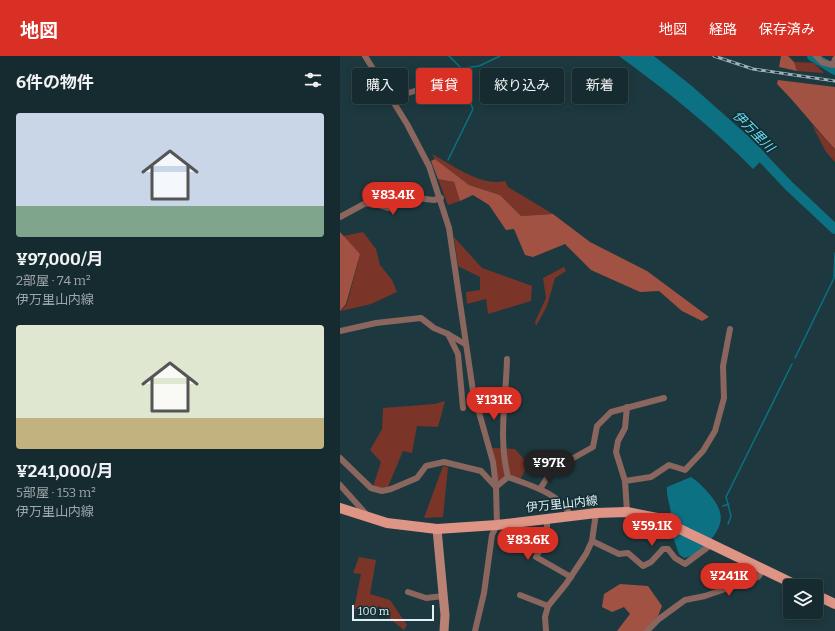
<!DOCTYPE html>
<html lang="ja">
<meta charset="utf-8">
<style>
:root{--surface:#162b2f;--page:#23373b;--text:#f1f3f6;--muted:#9ea7aa;--line:#35474b;--accent:#d93025}
body{margin:0;font-family:Bitter,"Noto Sans JP",serif;background:var(--page);color:var(--text);height:100vh;display:flex;flex-direction:column;font-size:15px;white-space:nowrap}
*{box-sizing:border-box;margin:0}
p{font-size:13px;color:var(--muted)}
.icon{flex:none;width:22px;height:22px;fill:none;stroke:currentColor;stroke-width:2;stroke-linecap:round;stroke-linejoin:round}
.map{position:relative;flex:1;overflow:hidden}
.drawer{display:flex;flex-direction:column;background:var(--surface);width:340px}
.drawer>*{flex:none}
.banner{position:absolute;left:12px;top:12px;width:380px;height:36px;display:flex;gap:8px}
.tools{position:absolute;left:443px;top:523px;display:grid;gap:8px}
.tools a{display:grid;place-items:center;width:40px;height:40px;border-radius:4px;background:var(--surface);box-shadow:0 2px 10px #0003,0 0 0 1px var(--line);font-size:20px}
.scale{position:absolute;left:12px;bottom:10px;width:82px;box-sizing:border-box;padding-left:4px;border:2px solid #e0f0f4;border-top:0;font-size:11px;line-height:14px;white-space:nowrap;color:#e0f0f4;-webkit-text-stroke:3px #132f35;paint-order:stroke}
.price{position:absolute;translate:-50% -34px;padding:0 9px;border-radius:14px;background:var(--accent);color:#fff;font-size:13px;line-height:26px;filter:drop-shadow(0 1px 2px #0008)}
.price::after{content:'';position:absolute;left:50%;top:24px;width:12px;height:9px;margin-left:-6px;background:inherit;clip-path:polygon(0 0,100% 0,50% 100%)}
.price.on{background:#222;color:#fff}
ul{padding:0;list-style:none}
li{display:grid;align-content:center;gap:8px;height:212px;padding:0 16px}
li span{display:grid;place-items:center;height:124px;border-radius:4px;color:#555}
li>.icon{margin-inline-start:auto}
span .icon{width:72px;height:72px;fill:#fffc;stroke-width:1}
li b{font-size:17px}
h2{display:flex;justify-content:space-between;align-items:center;height:48px;padding:0 16px;font-size:17px}
.tag{padding:0 14px;border-radius:4px;background:var(--surface);box-shadow:0 2px 10px #0003,0 0 0 1px var(--line);font-size:14px;line-height:36px}
.tag.on{background:var(--accent);color:#fff}
header{display:flex;align-items:center;gap:24px;box-sizing:border-box;height:56px;padding:0 20px;background:var(--accent);color:#fff}
header strong{font-size:19px}
nav{display:flex;gap:22px;margin-inline-start:auto;font-size:14px}
main{display:flex;flex:1;min-height:0}
.map>svg:first-child{display:block}
.green{fill:#7b3428}
.forest{fill:#a15243}
.water{fill:#0b7183}
.lines{fill:none;stroke-linecap:round;stroke-linejoin:round}
.stream{stroke:#0b7183;stroke-width:1.5}
.river{stroke:#0b7183;stroke-width:10}
.street{stroke:#8a665e;stroke-width:6}
.secondary{stroke:#ba8175;stroke-width:9}
.primary{stroke:#de9586;stroke-width:10}
.rail-casing{stroke:#9db1b5;stroke-width:3}
.rail{stroke:#132f35;stroke-width:1.5;stroke-dasharray:4.5;stroke-linecap:butt}
.labels{text-anchor:middle;stroke-width:3.5;stroke-linejoin:round;paint-order:stroke}
.street-label{font-size:12px;fill:#e0f0f4;stroke:#132f35}
.water-label{font-size:13px;font-style:italic;fill:#6bdff8;stroke:#132f35}
</style>
<header>
<strong>地図</strong>
<nav><a>地図</a><a>経路</a><a>保存済み</a></nav>
</header>
<main>
<section class="drawer">
<h2>6件の物件<svg class="icon" aria-label="filters" viewBox="0 0 24 24"><path d="M4 7h16M4 17h16"/><circle cx="9" cy="7" r="2"/><circle cx="15" cy="17" r="2"/></svg></h2>
<ul>
<li><span style="background:linear-gradient(#c9d6e8 75%,#7fa58c 0)"><svg class="icon" aria-label="home" viewBox="0 0 24 24"><path d="M3 11l9-7 9 7M6 9v11h12V9"/></svg></span><div><b>¥97,000/月</b><p>2部屋 · 74 m²</p><p>伊万里山内線</p></div></li>
<li><span style="background:linear-gradient(#dfe7d0 75%,#c2b280 0)"><svg class="icon" aria-label="home" viewBox="0 0 24 24"><path d="M3 11l9-7 9 7M6 9v11h12V9"/></svg></span><div><b>¥241,000/月</b><p>5部屋 · 153 m²</p><p>伊万里山内線</p></div></li>
</ul>
</section>
<div class="map">
<svg width="495" height="575" viewBox="0 0 495 575">
<rect width="100%" height="100%" fill="#1d393f"/>
<g class="green">
<polygon points="454,6 474,7 484,17 457,15"/>
<polygon points="472,69 495,93 495,106 486,96"/>
<path d="M92,98c21,11 49,33 73,27l3,6 45,27 -32,2 -21,-21 -31,-10 -34,-26z"/>
<polygon points="98,123 114,126 120,145 108,149"/>
<polygon points="23,176 36,193 40,209 52,224 57,236 31,248 1,255 7,248 20,198 3,180"/>
<polygon points="114,181 142,212 192,230 191,245 148,258 146,243 127,248 126,236 140,234 140,221 118,210"/>
<polygon points="224,211 226,215 215,222 207,250 196,270 195,266 206,242 203,222"/>
<polygon points="105,345 98,371 77,370 72,397 63,395 47,433 33,431 41,406 30,394 42,373 43,352 95,348"/>
<polygon points="152,392 175,393 188,408 180,424 169,419 158,425"/>
<polygon points="103,410 108,411 103,461 84,462"/>
<polygon points="19,501 36,504 30,538 50,544 67,569 64,574 40,555 14,553 21,518 13,517"/>
</g>
<g class="forest">
<polygon points="441,0 448,0 454,6 457,15 439,11"/>
<path d="M438,24l57,7v62c-20,-21 -37,-44 -58,-65z"/>
<polygon points="95,103 129,129 160,139 181,160 213,158 250,186 307,215 369,261 362,265 342,255 319,235 300,236 251,214 225,188 193,201 185,199 174,173 166,174 149,149 133,139 120,145 114,126 98,123 91,105"/>
<polygon points="0,176 20,198 6,248 0,255"/>
<polygon points="280,528 308,530 322,550 318,560 305,575 277,575 290,558 284,551 272,556 262,551 264,538"/>
</g>
<g class="water">
<path d="M279,0h35l39,31 54,48 20,20 -14,14c-41,-42 -86,-78 -134,-113z"/>
<path d="M351,421c8,5 13,11 20,19 15,19 12,30 -4,48 -6,6 -15,13 -23,14l-5,-4 -6,-17 5,-14 -7,-7c0,-11 -5,-18 -4,-29z"/>
</g>
<g class="lines">
<g class="stream">
<polyline points="109,0 120,11"/>
<polyline points="125,19 125,12 139,10 160,0"/>
<polyline points="108,104 133,53 126,36 125,25"/>
<polyline points="455,302 494,222 495,197"/>
<polyline points="383,450 389,448"/>
<polyline points="388,468 391,460 386,441 452,308"/>
</g>
<g class="river">
<polyline points="472,0 495,14"/>
<polyline points="414,93 448,129 495,173"/>
</g>
<g class="street">
<polyline points="25,0 67,68 89,110 109,172 133,335 153,406 156,431 157,469 152,479 144,537 135,575"/>
<polyline points="476,0 482,6 493,9 495,3"/>
<polyline points="52,42 123,20"/>
<polyline points="0,161 24,148 32,147 48,152 68,141 94,144 101,142"/>
<polyline points="0,275 36,267 81,262 94,272 108,278 125,288"/>
<polyline points="108,278 118,298 123,352"/>
<polyline points="0,402 31,432 42,435 51,433 77,422 86,410 104,406 141,415 156,431"/>
<path d="M168,421c21,8 52,16 62,38"/>
<polyline points="285,425 276,396 278,385 285,372 287,351"/>
<polyline points="0,429 27,459"/>
<path d="M156,431l12,-10c-10,-39 -2,-78 -1,-118"/>
<polyline points="200,433 212,414 253,391 257,370 271,356 324,342"/>
<polyline points="287,456 285,425 311,421 329,409 345,414 363,395 375,375 384,342 383,310 390,273"/>
<polyline points="207,462 207,482 196,501 231,521"/>
<polyline points="252,485 279,498 288,497 303,510 311,506 323,493 328,493 335,502 345,508 372,488"/>
<polyline points="68,536 86,542 104,540"/>
<polyline points="180,539 208,550"/>
<polyline points="206,575 205,561 208,550 226,528 246,498 252,485 256,457"/>
<polyline points="307,575 319,563 345,544 365,540 405,526 418,521 424,513"/>
</g>
<polyline class="secondary" points="97,473 105,559 104,575"/>
<g class="primary">
<polyline points="0,452 47,467 97,473 157,469 256,457 287,456 317,462 458,530"/>
<polyline points="476,539 495,548"/>
</g>
<g class="rail-casing">
<polyline id="rail" points="374,0 413,13 495,25"/>
</g>
<use href="#rail" class="rail"/>
</g>
<g class="labels">
<g class="street-label">
<text transform="translate(222 448) rotate(-6)" y="4">伊万里山内線</text>
</g>
<g class="water-label">
<text transform="translate(414 75) rotate(45)" y="5">伊万里川</text>
</g>
</g>
</svg>
<div class="tools">
<a><svg class="icon" aria-label="layers" viewBox="0 0 24 24"><path d="M12 4l9 5-9 5-9-5zM3 14l9 5 9-5"/></svg></a>
</div>
<div class="scale">100 m</div>
<b class="price" style="left:53px;top:160px">¥83.4K</b>
<b class="price" style="left:154px;top:365px">¥131K</b>
<b class="price on" style="left:209px;top:428px">¥97K</b>
<b class="price" style="left:312px;top:491px">¥59.1K</b>
<b class="price" style="left:188px;top:505px">¥83.6K</b>
<b class="price" style="left:389px;top:541px">¥241K</b>
<div class="banner">
<a class="tag">購入</a>
<a class="tag on">賃貸</a>
<a class="tag">絞り込み</a>
<a class="tag">新着</a>
</div>
</div>
</main>
